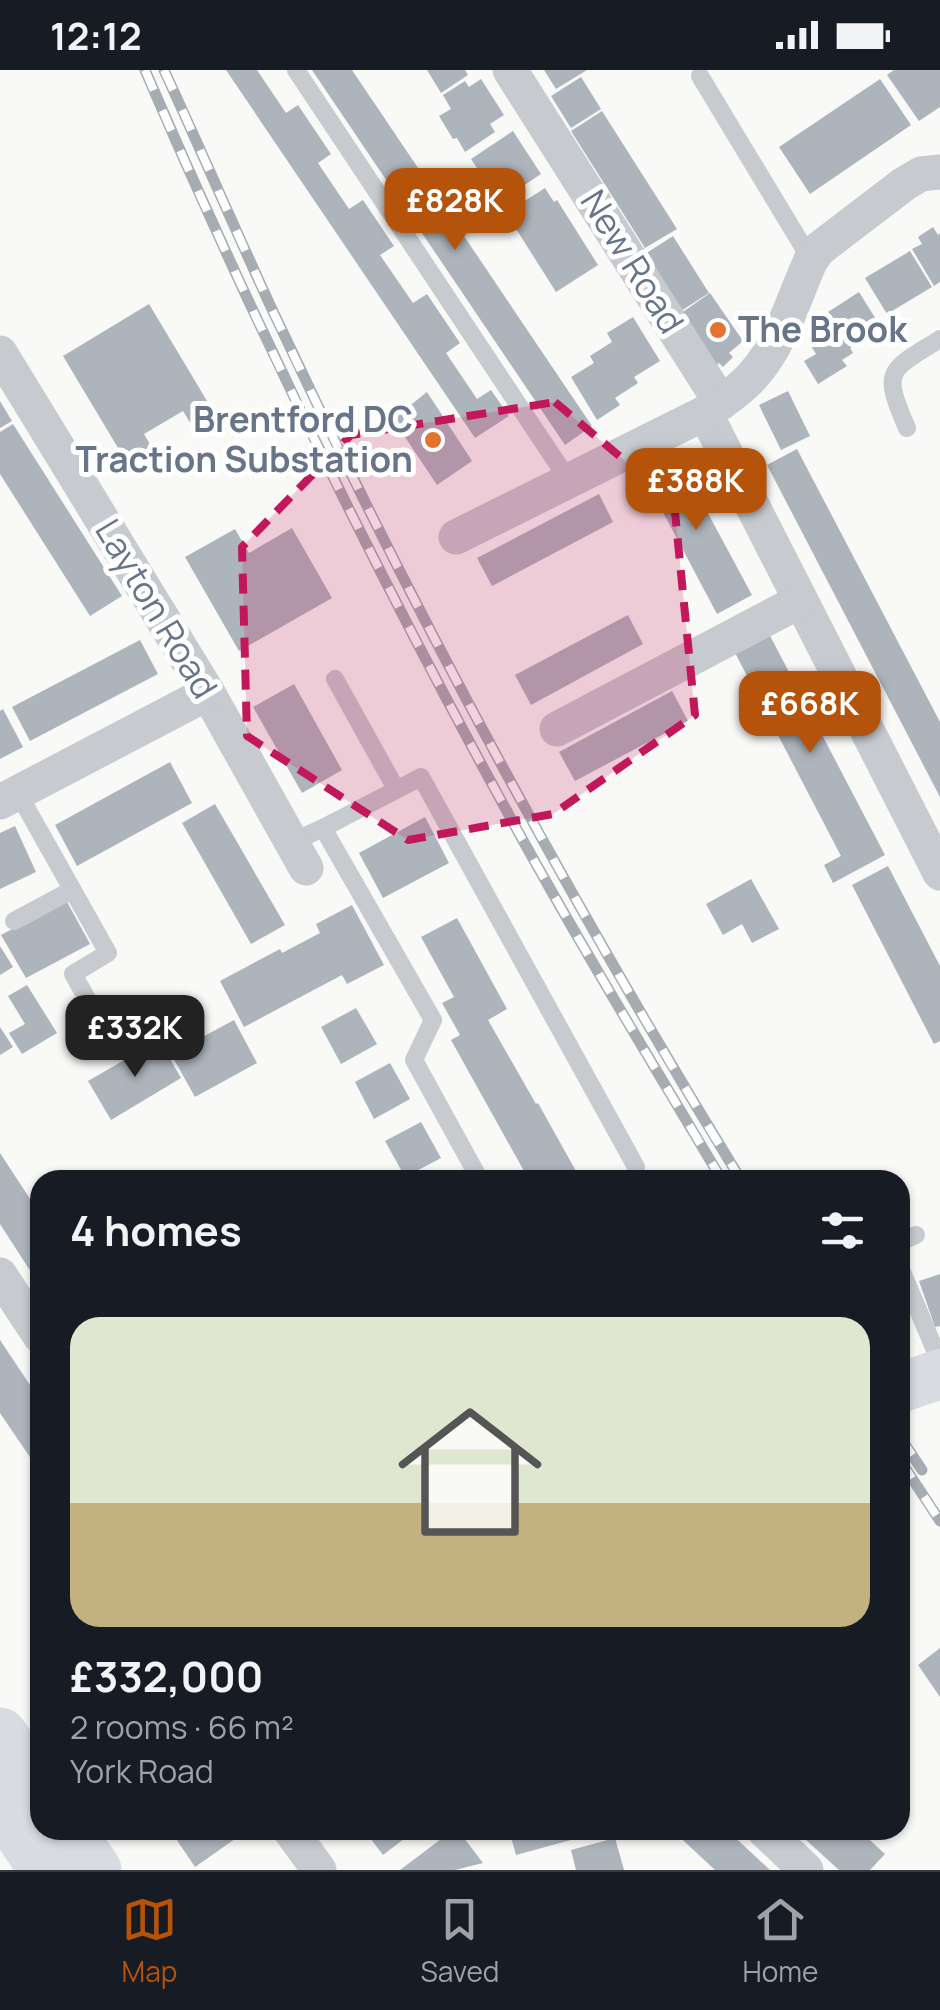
<!DOCTYPE html>
<meta charset="utf-8">
<style>
:root{--surface:#171b24;--page:#20242c;--text:#f1f3f6;--muted:#9ea1a6;--line:#363941;--accent:#b45309}
body{margin:0;font-family:Manrope,sans-serif;background:var(--page);color:var(--text);height:100vh;display:flex;flex-direction:column;font-size:38px;white-space:nowrap}
*{box-sizing:border-box;margin:0}
p{font-size:32px;color:var(--muted)}
.icon{flex:none;width:55px;height:55px;fill:none;stroke:currentColor;stroke-width:2;stroke-linecap:round;stroke-linejoin:round}
.map{position:relative;flex:1;overflow:hidden}
.drawer{position:absolute;left:30px;top:1100px;width:880px;height:670px;display:flex;flex-direction:column;background:var(--surface);border-radius:30px;box-shadow:0 2px 8px #0004}
.drawer>*{flex:none}
.price{position:absolute;translate:-50% -85px;padding:0 22px;border-radius:20px;background:var(--accent);color:#fff;font-size:32px;line-height:65px;filter:drop-shadow(0 2px 5px #0008)}
.price::after{content:'';position:absolute;left:50%;top:60px;width:30px;height:22px;margin-left:-15px;background:inherit;clip-path:polygon(0 0,100% 0,50% 100%)}
.price.selected{background:#222;color:#fff}
ul{padding:0;list-style:none}
li{display:grid;align-content:center;gap:20px;height:530px;padding:0 40px}
li span{display:grid;place-items:center;height:310px;border-radius:30px;color:#555}
li>.icon{margin-inline-start:auto}
span .icon{width:180px;height:180px;fill:#fffc;stroke-width:1}
li b{font-size:42px}
h2{display:flex;justify-content:space-between;align-items:center;height:120px;padding:0 40px;font-size:42px}
.status{display:flex;justify-content:space-between;align-items:center;height:70px;padding:0 50px;background:var(--surface);direction:ltr}
.status svg{height:28px;fill:currentColor}
.menu{display:flex;justify-content:space-around;align-items:center;height:140px;border-top:2px solid var(--line);background:var(--surface);font-size:28px;color:var(--muted)}
.menu a{display:grid;justify-items:center;gap:5px}
.menu .selected{color:var(--accent)}
.map>svg:first-child{display:block}
.building{fill:#aeb4bc}
.lines{fill:none;stroke-linecap:round;stroke-linejoin:round}
.lane{stroke:#c7cace;stroke-width:18}
.street{stroke:#c7cace;stroke-width:35}
.secondary{stroke:#d8dbe0;stroke-width:50}
.highway{stroke:#d8dbe0;stroke-width:55}
.rail-casing{stroke:#a7acb3;stroke-width:11}
.rail{stroke:#fff;stroke-width:8;stroke-dasharray:22;stroke-linecap:butt}
.marked{fill:#c2185b;fill-opacity:0.2;stroke:#c2185b;stroke-width:8;stroke-dasharray:20 12;stroke-linejoin:round}
.poi-dot{fill:#e3722d;stroke:#fff;stroke-width:4}
.labels{text-anchor:middle;stroke-width:10;stroke-linejoin:round;paint-order:stroke}
.street-label{font-size:35px;fill:#687588;stroke:#fff}
.poi-label{font-size:35px;font-weight:bold;fill:#687588;stroke:#fff;text-anchor:start}
</style>
<div class="status"><b>12:12</b><svg viewBox="0 0 49 12"><path d="M0 12V9h3v3zM5 12V6h3v6zM10 12V3h3v9zM15 12V0h3v12zM26 1h20v11H26zM47 4h2v5h-2z"/></svg></div>
<div class="map">
<svg width="940" height="1800" viewBox="0 0 940 1800">
<rect width="100%" height="100%" fill="#f9f9f7"/>
<g class="building">
<polygon points="226,0 257,0 286,43 298,35 331,84 318,93 349,139 363,130 394,176 380,185 413,233 427,224 460,273 446,283 477,329 491,320 509,346 475,368"/>
<polygon points="312,0 352,0 592,356 565,375"/>
<polygon points="427,0 465,0 468,5 441,23"/>
<polygon points="544,0 587,0 556,19"/>
<polygon points="894,0 940,0 940,37 919,51 887,5"/>
<polygon points="581,7 601,39 571,58 551,26"/>
<polygon points="481,9 504,45 490,54 495,62 465,82 457,68 453,69 439,46 451,39 443,25 465,11 469,17"/>
<polygon points="880,9 911,55 810,124 779,77"/>
<polygon points="602,41 677,159 645,178 571,61"/>
<polygon points="513,61 541,104 499,132 471,89"/>
<polygon points="545,118 554,132 557,130 598,195 556,222 506,143"/>
<polygon points="933,157 938,165 940,163 940,212 934,216 912,179 922,174 918,167"/>
<polygon points="673,166 709,223 681,241 645,184"/>
<polygon points="910,181 932,217 887,244 865,208"/>
<polygon points="859,222 882,259 850,278 853,283 842,290 847,296 818,314 804,291 816,284 808,271 825,261 823,257 833,251 828,242"/>
<polygon points="710,223 743,271 729,283 733,287 723,297 719,293 716,296 680,244"/>
<polygon points="149,234 219,351 197,364 183,341 144,364 158,388 133,403 63,286"/>
<polygon points="633,247 660,291 634,307 638,313 615,328 620,335 597,350 571,307 594,293 590,286 612,272 607,263"/>
<polygon points="788,321 810,366 781,380 759,335"/>
<polygon points="427,322 472,391 437,415 393,349"/>
<polygon points="0,331 12,351 0,358"/>
<polygon points="13,354 122,526 90,546 0,404 0,362"/>
<polygon points="797,379 940,652 940,727 767,395"/>
<polygon points="669,383 676,384 752,525 717,544 640,399"/>
<polygon points="599,424 613,452 492,516 477,488"/>
<polygon points="292,458 332,528 239,581 185,487 235,459 249,483"/>
<polygon points="628,545 643,574 531,635 515,605"/>
<polygon points="767,560 885,785 833,813 824,795 841,786 732,577"/>
<polygon points="140,570 158,604 30,671 12,637"/>
<polygon points="294,614 342,700 302,723 253,637"/>
<polygon points="672,621 688,651 575,711 559,682"/>
<polygon points="3,639 23,677 0,689 0,641"/>
<polygon points="170,692 192,733 77,796 55,755"/>
<polygon points="215,734 285,855 251,874 182,753"/>
<polygon points="425,747 449,793 383,828 359,783"/>
<polygon points="15,756 36,802 0,819 0,763"/>
<polygon points="888,796 940,896 940,971 934,974 852,815"/>
<polygon points="751,809 779,859 752,873 742,854 723,865 706,834"/>
<polygon points="66,830 90,874 26,908 1,865"/>
<polygon points="352,835 384,895 347,914 342,905 244,957 220,911 280,879 282,883 320,863 316,854"/>
<polygon points="457,848 507,939 488,950 536,1034 538,1033 581,1110 529,1110 451,970 460,965 442,933 454,927 421,867"/>
<polygon points="0,876 13,897 0,905"/>
<polygon points="27,915 57,963 22,984 9,963 25,954 8,926"/>
<polygon points="356,938 377,974 341,994 321,957"/>
<polygon points="234,950 257,993 195,1027 171,984"/>
<polygon points="0,957 13,977 0,985"/>
<polygon points="159,970 181,1008 111,1050 88,1011"/>
<polygon points="390,993 410,1029 374,1049 355,1012"/>
<polygon points="421,1052 441,1088 405,1107 385,1071"/>
<polygon points="0,1083 40,1144 40,1216 0,1154"/>
<polygon points="940,1204 940,1256 935,1257 919,1211"/>
<polygon points="0,1270 40,1330 40,1402 0,1343"/>
<polygon points="940,1578 940,1627 918,1595"/>
<polygon points="170,1760 240,1760 242,1764 195,1797"/>
<polygon points="364,1760 411,1760 413,1762 383,1785"/>
<polygon points="453,1760 458,1760 483,1793 455,1800 400,1800"/>
<polygon points="509,1760 604,1760 604,1761 516,1785"/>
<polygon points="672,1760 727,1760 770,1800 715,1800"/>
<polygon points="813,1760 859,1760 885,1784 870,1800 839,1800 805,1769"/>
<polygon points="615,1768 624,1800 576,1800 571,1780"/>
</g>
<g class="lines">
<g class="lane">
<polyline points="296,0 569,411"/>
<polyline points="700,6 811,190"/>
<path d="M907,358c-26,-59 -18,-57 33,-89"/>
<polyline points="335,609 396,719"/>
<polyline points="18,723 108,883 73,904 108,966"/>
<polyline points="323,758 421,707 636,1097"/>
<polyline points="292,772 323,758 433,950 414,990 480,1110"/>
<polyline points="14,851 72,820"/>
<polyline points="900,1172 916,1165"/>
<polyline points="900,1197 940,1292"/>
</g>
<g class="street">
<polyline points="510,0 721,333"/>
<polyline points="0,283 208,623 306,798"/>
<polyline points="705,343 940,803"/>
<path d="M456,467l249,-124c17,-11 37,-24 50,-40 27,-31 39,-76 56,-113l8,-11 85,-65 17,-10 19,-2"/>
<polyline points="557,659 800,531"/>
<polyline points="0,732 208,623"/>
<polyline points="0,1205 40,1266"/>
<polyline points="290,1760 319,1800"/>
<polyline points="764,1760 806,1800"/>
</g>
<polyline class="secondary" points="900,1318 940,1304"/>
<g class="highway">
<polyline points="0,1665 40,1722"/>
<polyline points="0,1731 47,1800"/>
<polyline points="66,1760 94,1800"/>
</g>
<g class="rail-casing">
<g id="rail">
<path d="M145,0c111,258 235,510 370,756 66,120 137,237 207,354"/>
<path d="M164,0c36,78 70,157 106,235 140,300 298,593 471,875"/>
<polyline points="900,1367 922,1400"/>
<polyline points="900,1390 940,1451"/>
</g>
</g>
<use href="#rail" class="rail"/>
</g>
<path class="marked" d="M555,332l119,100 21,213 -142,99 -145,26 -161,-104 -5,-189 109,-112z"/>
<g class="poi-dot">
<circle cx="718" cy="260" r="10"/>
<circle cx="433" cy="370" r="10"/>
</g>
<g class="labels">
<g class="street-label">
<text transform="translate(632 192) rotate(58)" y="12">New Road</text>
<text transform="translate(156 539) rotate(59)" y="12">Layton Road</text>
</g>
<g class="poi-label">
<text x="738" y="272">The Brook</text>
<text x="413" y="362" text-anchor="end">Brentford DC<tspan x="413" dy="40">Traction Substation</tspan></text>
</g>
</g>
</svg>
<b class="price" style="left:455px;top:183px">£828K</b>
<b class="price" style="left:696px;top:463px">£388K</b>
<b class="price" style="left:810px;top:686px">£668K</b>
<b class="price selected" style="left:135px;top:1010px">£332K</b>
<section class="drawer">
<h2>4 homes<svg class="icon" aria-label="filters" viewBox="0 0 24 24"><path d="M4 7h16M4 17h16"/><circle cx="9" cy="7" r="2"/><circle cx="15" cy="17" r="2"/></svg></h2>
<ul>
<li><span style="background:linear-gradient(#dfe7d0 60%,#c2b280 0)"><svg class="icon" aria-label="home" viewBox="0 0 24 24"><path d="M3 11l9-7 9 7M6 9v11h12V9"/></svg></span><div><b>£332,000</b><p>2 rooms · 66 m²</p><p>York Road</p></div></li>
</ul>
</section>
</div>
<nav class="menu">
<a class="selected"><svg class="icon" aria-label="map" viewBox="0 0 24 24"><path d="M3 6l6-2 6 2 6-2v14l-6 2-6-2-6 2zM9 4v14M15 6v14"/></svg>Map</a>
<a><svg class="icon" aria-label="saved" viewBox="0 0 24 24"><path d="M7 4h10v16l-5-4-5 4z"/></svg>Saved</a>
<a><svg class="icon" aria-label="home" viewBox="0 0 24 24"><path d="M3 11l9-7 9 7M6 9v11h12V9"/></svg>Home</a>
</nav>
